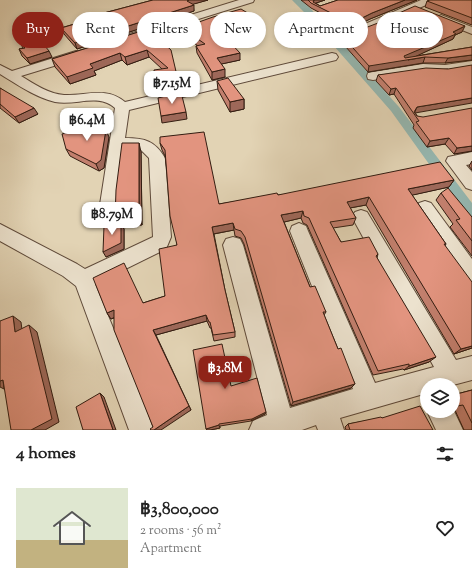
<!DOCTYPE html>
<meta charset="utf-8">
<style>
:root{--surface:#fff;--page:#f6f6f6;--text:#222;--muted:#767676;--line:#e0e0e0;--accent:#8f2418}
body{margin:0;font-family:"Sorts Mill Goudy",serif;background:var(--page);color:var(--text);height:100vh;display:flex;flex-direction:column;font-size:15px;white-space:nowrap}
*{box-sizing:border-box;margin:0}
p{font-size:13px;color:var(--muted)}
.icon{flex:none;width:22px;height:22px;fill:none;stroke:currentColor;stroke-width:2;stroke-linecap:round;stroke-linejoin:round}
.map{position:relative;height:430px;overflow:hidden}
.details{display:flex;flex-direction:column;background:var(--surface);flex:1}
.details>*{flex:none}
.guide{position:absolute;left:12px;top:12px;width:448px;height:36px;display:flex;gap:8px}
.fabs{position:absolute;left:420px;top:378px;display:grid;gap:8px}
.fabs a{display:grid;place-items:center;width:40px;height:40px;border-radius:50%;background:var(--surface);box-shadow:0 2px 6px #0003;font-size:20px}
.price{position:absolute;translate:-50% -34px;padding:0 9px;border-radius:8px;background:#fff;color:#222;font-size:13px;line-height:26px;filter:drop-shadow(0 1px 2px #0008)}
.price::after{content:'';position:absolute;left:50%;top:24px;width:12px;height:9px;margin-left:-6px;background:inherit;clip-path:polygon(0 0,100% 0,50% 100%)}
.price.on{background:var(--accent);color:#fff}
ul{padding:0;list-style:none}
li{display:flex;align-items:center;gap:12px;height:100px;padding:0 16px}
li+li{border-top:1px solid var(--line)}
li span{display:grid;place-items:center;flex:none;width:112px;height:80px;border-radius:0px;color:#555}
li>.icon{margin-inline-start:auto}
span .icon{width:48px;height:48px;fill:#fffc;stroke-width:1}
li b{font-size:17px}
h2{display:flex;justify-content:space-between;align-items:center;height:48px;padding:0 16px;font-size:17px}
.tag{padding:0 14px;border-radius:18px;background:var(--surface);box-shadow:0 2px 6px #0003;font-size:14px;line-height:36px}
.tag.on{background:var(--accent);color:#fff}
.map>svg:first-child{display:block}
.lines{fill:none;stroke-linecap:round;stroke-linejoin:round}
.canal{fill:#95b7b0;fill-rule:evenodd}
.minor-casing{stroke:#5f4a3a;stroke-width:2}
.minor{fill:#ece2ce;fill-rule:evenodd}
.wall{fill:#c27f6d;stroke:#331d11}
.shaded-wall{fill:#9e6859;stroke:#331d11}
.building{fill:#e2947f;stroke:#331d11}
</style>
<div class="map">
<svg width="472" height="430" viewBox="0 0 472 430">
<rect width="100%" height="100%" fill="#e2d3b4"/>
<filter id="stains"><feTurbulence type="fractalNoise" baseFrequency=".005" numOctaves="4"/><feColorMatrix values="0 0 0 0 .2 0 0 0 0 .09 0 0 0 0 .02 0 0 0 .5 -.17"/></filter>
<radialGradient id="worn" r=".72"><stop offset=".6" stop-color="#630" stop-opacity="0"/><stop offset="1" stop-color="#630" stop-opacity=".3"/></radialGradient>
<g class="lines">
<polygon class="canal" points="292,0 301,0 311,9 399,107 472,203 472,218 467,217 391,111 305,13"/>
<g class="minor-casing">
<g id="minor">
<polygon points="239,0 254,0 253,2 131,40 123,40 121,38 123,36"/>
<polygon points="421,0 434,0 433,2 359,34 355,35 349,32 351,30"/>
<polygon points="441,15 472,27 472,34 437,20 436,18"/>
<path d="M76,51l4,1 2,3 -2,3 -59,18c13,8 28,18 43,19 22,1 42,-9 61,7l207,-49 4,1 2,3 -2,3 -207,50 -4,28c20,0 30,3 40,20l6,79 -5,12 -71,35 60,146h-26l-53,-144 -13,-10 -63,-35v-17l77,40 8,5 68,-32 -4,-79 -9,-9 -16,-1 -7,63 -3,5 -6,2 -6,-2 -3,-5 16,-103c-17,-15 -39,-2 -60,-6 -20,-5 -37,-17 -55,-28v-9l12,6z"/>
<polygon points="472,61 472,69 445,73 423,72 373,80 368,79 367,76 368,73 373,72 423,64 445,65"/>
<polygon points="472,152 472,164 466,165 472,172 472,190 466,188 446,161 448,157"/>
<polygon points="425,201 431,203 472,259 472,284 465,281 419,213 416,208 419,203"/>
<polygon points="361,210 367,212 456,360 472,356 472,380 453,385 427,385 427,393 340,418 344,430 318,430 316,425 302,430 249,430 253,421 267,415 223,245 226,239 233,237 240,239 243,245 290,408 353,389 290,231 292,226 299,223 306,226 308,231 375,383 434,367 352,217 355,212"/>
<polygon points="453,409 463,430 436,430 427,411 453,411"/>
</g>
</g>
<use href="#minor" class="minor"/>
</g>
<g class="wall">
<polygon points="153,0 208,0 193,4 194,11 77,49 64,34 61,28 104,15 104,13"/>
<polygon points="301,0 325,0 316,3 320,6 338,0 417,0 370,19 352,28 357,31 416,41 424,41 423,40 388,23 390,17 462,32 455,35 453,39 416,56 472,47 472,60 445,63 423,63 368,72 337,37 338,31 341,31 326,23 327,17 328,17 311,8"/>
<polygon points="472,0 472,25 425,7 427,1"/>
<polygon points="255,24 229,34 232,37 232,44 240,60 221,64 225,77 212,80 197,53 196,46 198,46 183,35 182,28"/>
<polygon points="148,29 178,80 179,88 158,93 156,91 155,84 162,69 149,57 127,65 122,60 94,71 96,75 70,84 55,67 52,59"/>
<polygon points="19,41 52,57 30,64 22,56 19,49 23,48"/>
<polygon points="448,69 415,112 417,116 472,151 454,154 445,144 427,147 413,128 414,125 394,94 389,95 376,81 378,75"/>
<polygon points="217,81 244,99 244,109 230,112 218,90"/>
<polygon points="0,88 38,114 19,123 0,108"/>
<polygon points="109,137 104,168 99,171 70,156 66,149"/>
<polygon points="160,143 219,204 278,195 454,180 449,187 412,195 446,244 445,246 472,348 454,354 366,205 350,208 356,218 353,225 333,228 341,242 378,254 377,258 429,362 404,370 403,369 373,375 307,225 303,223 301,218 284,222 310,287 326,312 324,315 338,349 355,384 351,388 291,406 244,244 241,238 235,236 234,230 214,234 225,290 235,332 235,337 214,341 211,328 210,328 207,321 156,335 191,410 153,427 114,318 111,319 107,313 143,303 165,296 177,245 165,156 162,150"/>
<polygon points="141,152 142,225 123,228 124,229 124,249 106,257 117,224 115,219"/>
<polygon points="472,161 472,170 469,166"/>
<polygon points="441,193 472,217 472,256 450,227 453,224 436,200"/>
<polygon points="231,386 266,412 265,414 251,421 220,426 220,428 210,430 207,430 206,429"/>
<polygon points="472,390 472,430 464,430 454,408 453,409 453,395"/>
<polygon points="382,418 433,430 346,430 345,427 348,424"/>
</g>
<g class="shaded-wall">
<polygon points="189,0 208,0 187,6 187,1"/>
<polygon points="314,0 325,0 313,4"/>
<polygon points="405,0 417,0 370,19 350,29 349,27 352,23 372,13"/>
<polygon points="194,5 194,11 77,49 75,43"/>
<polygon points="256,18 255,24 224,36 224,29"/>
<polygon points="465,26 462,32 455,35 453,39 408,60 425,57 423,63 368,72 369,66 453,32"/>
<polygon points="232,37 232,44 226,38"/>
<polygon points="147,50 149,57 127,65 125,57"/>
<polygon points="49,51 52,57 30,64 27,58"/>
<polygon points="120,53 122,60 94,71 96,75 70,84 67,77 90,64"/>
<polygon points="240,53 240,60 217,65 217,58"/>
<polygon points="472,55 472,60 445,63 448,58"/>
<polygon points="225,69 225,77 212,80 212,72"/>
<polygon points="178,80 179,88 158,93 156,85"/>
<polygon points="396,88 394,94 389,95 391,89"/>
<polygon points="472,98 472,103 415,113 414,114 417,107"/>
<polygon points="244,99 244,109 230,112 230,102"/>
<polygon points="34,108 38,114 19,123 15,117"/>
<polygon points="186,112 187,119 162,123 161,116"/>
<polygon points="106,130 109,137 104,168 99,171 96,164"/>
<polygon points="449,138 445,144 427,147 430,141"/>
<polygon points="139,143 141,152 142,225 139,217"/>
<polygon points="472,146 472,151 454,154 457,148"/>
<polygon points="454,180 449,187 404,197 408,189"/>
<polygon points="369,197 366,205 344,209 347,202"/>
<polygon points="303,211 301,218 280,223 281,215"/>
<polygon points="121,223 124,229 124,249 106,257 103,252"/>
<polygon points="233,223 234,230 213,234 212,227"/>
<polygon points="114,310 117,316 111,319 107,313"/>
<polygon points="206,315 207,321 156,335 153,330"/>
<polygon points="13,316 21,322 23,338 15,332"/>
<polygon points="29,325 37,332 59,422 45,430 31,430"/>
<polygon points="472,346 472,348 454,354 461,349"/>
<polygon points="436,357 429,362 404,370 409,366"/>
<polygon points="3,380 4,389 0,387 0,381"/>
<polygon points="355,384 351,388 291,406 293,402"/>
<polygon points="100,393 104,397 116,430 113,430"/>
<polygon points="189,406 191,410 161,430 154,430"/>
<polygon points="266,412 265,414 251,421 252,419"/>
<polygon points="219,425 220,428 210,430 207,430 206,429"/>
</g>
<g class="building">
<polygon points="153,0 189,0 187,1 194,5 75,43 61,28 106,15 104,13"/>
<polygon points="308,0 314,0 313,2 320,6 338,0 405,0 372,13 352,23 349,27 357,31 378,23 416,41 424,41 428,37 425,34 390,17 415,6 465,26 453,32 456,34 404,56 405,58 472,47 472,55 448,58 425,57 369,66 338,31 350,30 327,17 335,15 311,3"/>
<polygon points="430,0 472,0 472,18 427,1"/>
<polygon points="241,9 256,18 224,29 232,37 226,38 240,53 217,58 225,69 212,72 196,46 205,44 182,28 213,17"/>
<polygon points="148,29 171,50 178,80 156,85 155,84 154,70 168,68 147,50 125,57 120,53 90,64 93,68 67,77 52,59"/>
<polygon points="37,36 49,51 27,58 19,49 25,48 19,41"/>
<polygon points="472,65 472,98 417,107 414,112 417,116 423,117 472,108 472,146 457,148 449,138 430,141 416,122 419,121 396,88 391,89 378,75 426,68 448,69"/>
<polygon points="228,78 244,99 230,102 217,81"/>
<polygon points="0,88 34,108 15,117 0,104"/>
<polygon points="181,92 186,112 161,116 158,98"/>
<polygon points="104,122 106,130 101,160 96,164 66,149 62,134"/>
<polygon points="204,132 219,204 277,193 278,195 440,162 454,180 408,189 446,244 444,244 472,282 472,346 461,349 369,197 347,202 356,218 330,222 341,242 369,237 378,254 376,256 436,357 409,366 409,364 378,371 309,218 304,216 303,211 281,215 310,287 315,286 326,312 323,312 338,349 341,348 355,384 293,402 245,237 241,231 235,229 233,223 212,227 225,290 235,332 213,335 210,322 209,322 206,315 153,330 189,406 154,430 151,430 150,429 153,427 114,330 114,310 107,313 93,278 124,263 143,303 165,296 159,249 177,245 170,216 165,150 160,143 160,137"/>
<polygon points="122,143 139,143 139,217 115,219 116,190"/>
<polygon points="448,188 472,217 472,241 456,220 460,219 441,193"/>
<polygon points="121,223 121,243 103,252 104,226"/>
<polygon points="13,316 15,332 29,325 52,419 31,430 11,430 3,380 0,381 0,321"/>
<polygon points="222,344 231,386 257,378 266,412 252,419 219,424 219,425 206,429 193,350"/>
<polygon points="472,390 472,423 463,405 457,406 453,398 453,395"/>
<polygon points="100,393 113,430 83,430 76,407"/>
<polygon points="420,406 433,430 350,430 348,424 381,417 382,418"/>
</g>
<rect width="100%" height="100%" filter="url(#stains)"/>
<rect width="100%" height="100%" fill="url(#worn)"/>
</svg>
<div class="fabs">
<a><svg class="icon" aria-label="layers" viewBox="0 0 24 24"><path d="M12 4l9 5-9 5-9-5zM3 14l9 5 9-5"/></svg></a>
</div>
<b class="price" style="left:172px;top:105px">฿7.15M</b>
<b class="price" style="left:87px;top:142px">฿6.4M</b>
<b class="price" style="left:112px;top:236px">฿8.79M</b>
<b class="price on" style="left:225px;top:390px">฿3.8M</b>
<div class="guide">
<a class="tag on">Buy</a>
<a class="tag">Rent</a>
<a class="tag">Filters</a>
<a class="tag">New</a>
<a class="tag">Apartment</a>
<a class="tag">House</a>
</div>
</div>
<section class="details">
<h2>4 homes<svg class="icon" aria-label="filters" viewBox="0 0 24 24"><path d="M4 7h16M4 17h16"/><circle cx="9" cy="7" r="2"/><circle cx="15" cy="17" r="2"/></svg></h2>
<ul>
<li><span style="background:linear-gradient(#dfe7d0 65%,#c2b280 0)"><svg class="icon" aria-label="home" viewBox="0 0 24 24"><path d="M3 11l9-7 9 7M6 9v11h12V9"/></svg></span><div><b>฿3,800,000</b><p>2 rooms · 56 m²</p><p>Apartment</p></div><svg class="icon" aria-label="heart" viewBox="0 0 24 24"><path d="M12 20l-8-8c-3-5 5-10 8-4 3-6 11-1 8 4z"/></svg></li>
</ul>
</section>
